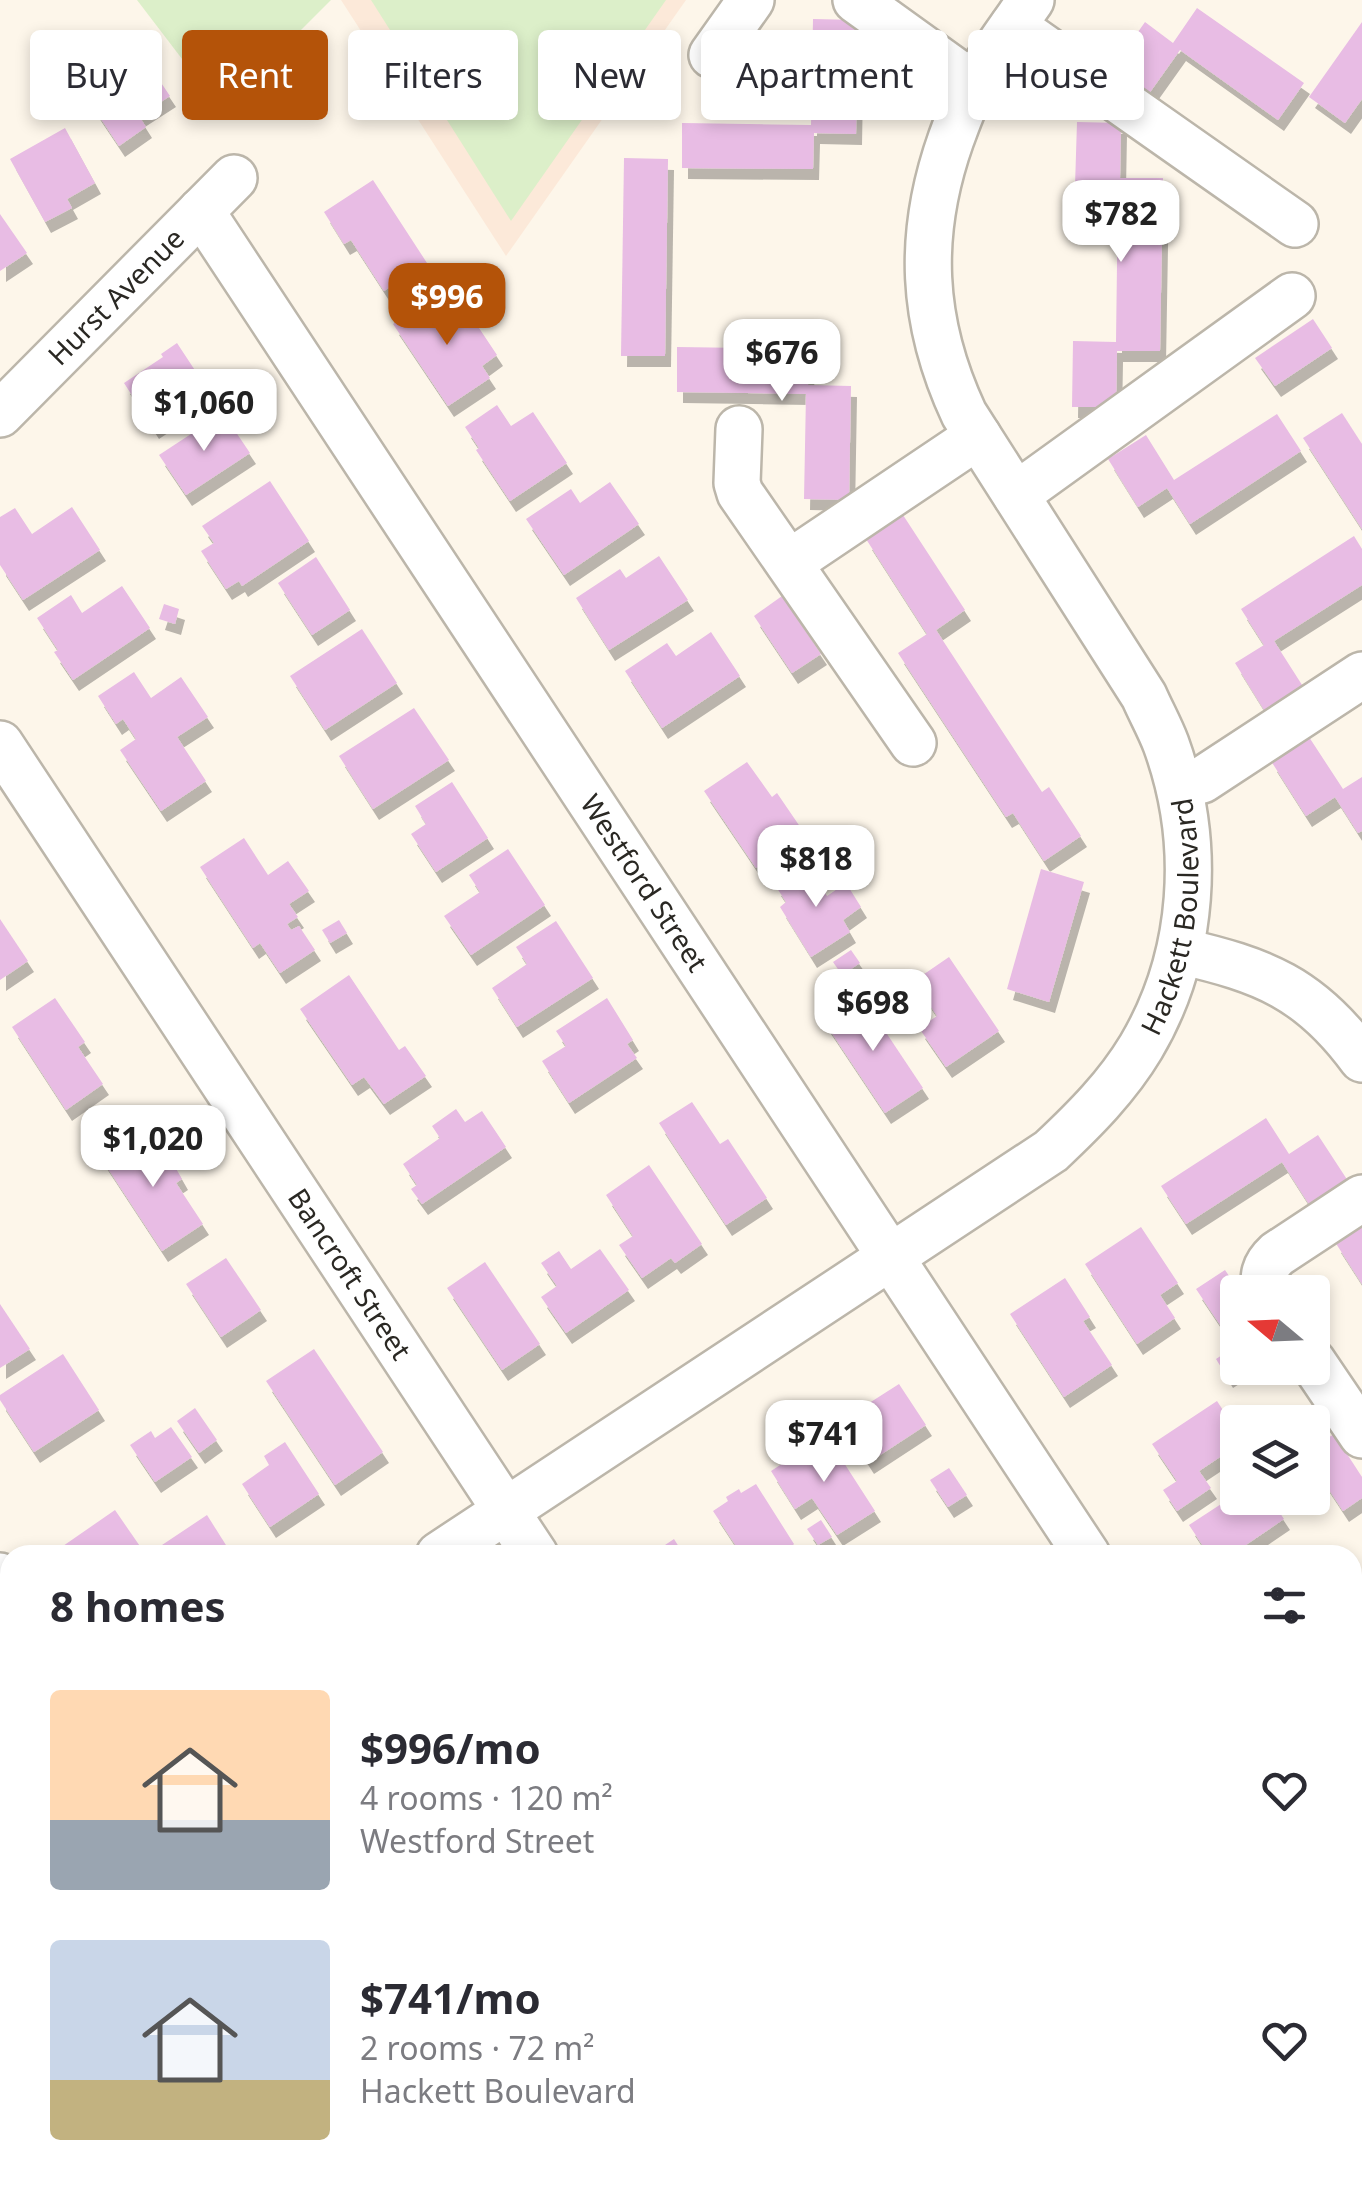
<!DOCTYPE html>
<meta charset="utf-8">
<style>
:root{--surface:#fff;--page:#f2f2f3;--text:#2b2b33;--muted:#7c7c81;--accent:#b45309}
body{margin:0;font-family:"Noto Sans",sans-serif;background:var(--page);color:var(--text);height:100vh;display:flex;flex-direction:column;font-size:38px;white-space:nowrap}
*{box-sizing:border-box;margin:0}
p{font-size:32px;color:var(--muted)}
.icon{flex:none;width:55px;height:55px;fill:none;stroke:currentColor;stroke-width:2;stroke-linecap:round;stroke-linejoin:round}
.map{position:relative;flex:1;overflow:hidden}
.side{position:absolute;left:0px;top:1545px;width:1362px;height:642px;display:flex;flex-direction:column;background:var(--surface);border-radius:30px 30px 0 0;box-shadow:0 5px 15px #0003}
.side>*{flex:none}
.banner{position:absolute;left:30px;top:30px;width:1302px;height:90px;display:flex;gap:20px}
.needle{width:65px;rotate:289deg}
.fabs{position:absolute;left:1220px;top:1275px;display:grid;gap:20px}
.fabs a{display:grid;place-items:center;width:110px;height:110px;border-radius:10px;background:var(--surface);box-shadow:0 5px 15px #0003;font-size:50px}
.price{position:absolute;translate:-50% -85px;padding:0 22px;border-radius:20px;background:#fff;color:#222;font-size:32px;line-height:65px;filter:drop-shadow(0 2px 5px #0008)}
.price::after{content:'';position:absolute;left:50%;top:60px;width:30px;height:22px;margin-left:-15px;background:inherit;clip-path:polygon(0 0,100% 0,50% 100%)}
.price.current{background:var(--accent);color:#fff}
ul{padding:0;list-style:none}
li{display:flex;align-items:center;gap:30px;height:250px;padding:0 50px}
li span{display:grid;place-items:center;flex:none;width:280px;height:200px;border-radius:10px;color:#555}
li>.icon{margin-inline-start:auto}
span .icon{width:120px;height:120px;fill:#fffc;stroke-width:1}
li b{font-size:42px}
h2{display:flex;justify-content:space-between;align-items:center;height:120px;padding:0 50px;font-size:42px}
.chip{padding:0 35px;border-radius:10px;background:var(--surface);box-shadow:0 5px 15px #0003;font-size:35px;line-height:90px}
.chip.current{background:var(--accent);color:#fff}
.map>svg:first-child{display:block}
.commercial{fill:#fce9d9}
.green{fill:#dcefc9}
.building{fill:#e8bce4;filter:url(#shadow)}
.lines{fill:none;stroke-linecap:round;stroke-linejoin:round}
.minor-casing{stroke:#bcb6aa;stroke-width:50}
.minor{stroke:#fff;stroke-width:45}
.labels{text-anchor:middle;stroke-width:10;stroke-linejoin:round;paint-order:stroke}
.street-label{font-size:28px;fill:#2a2823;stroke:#fff}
</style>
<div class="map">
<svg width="1362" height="2187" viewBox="0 0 1362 2187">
<defs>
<filter id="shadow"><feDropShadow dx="6" dy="11" stdDeviation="0" flood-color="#0004"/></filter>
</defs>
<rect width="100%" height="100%" fill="#fdf6ea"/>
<polygon class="commercial" points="341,0 686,0 506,256"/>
<g class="green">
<polygon points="137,0 331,0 221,110"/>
<polygon points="371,0 666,0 511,221"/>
</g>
<g class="building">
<polygon points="1197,8 1304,83 1278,120 1180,50 1148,95 1112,69 1145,22 1173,43"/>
<polygon points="813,19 858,20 856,134 814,133 813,169 682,168 682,123 811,125"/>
<polygon points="1362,22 1362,99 1345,123 1309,97"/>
<polygon points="139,50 170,96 139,116 146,127 119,146 81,89"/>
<polygon points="1077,122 1121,123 1120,178 1163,178 1160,351 1117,351 1116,407 1072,407 1073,341 1116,342 1118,187 1075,186"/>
<polygon points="65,128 95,183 67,199 72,208 45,222 10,159"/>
<polygon points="624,158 668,159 665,356 621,356"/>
<polygon points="373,180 427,263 384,291 351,240 344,244 324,212"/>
<polygon points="0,214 27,253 0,271"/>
<polygon points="435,296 446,312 461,301 497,355 482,366 490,378 448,406 393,324"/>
<polygon points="1313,319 1332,348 1275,386 1255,358"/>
<polygon points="177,343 206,387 192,396 195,400 153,428 124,383 163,357 161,354"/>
<polygon points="677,347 809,349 808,385 851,386 849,500 804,499 806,394 677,392"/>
<polygon points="497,405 511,426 533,412 567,463 510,501 476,450 479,448 465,427"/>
<polygon points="223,413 250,453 186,495 159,455"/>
<polygon points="1342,413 1362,444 1362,529 1303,438"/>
<polygon points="1277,414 1301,451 1190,524 1167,488 1138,507 1108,459 1146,435 1174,480"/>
<polygon points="270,481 309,541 242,586 239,581 226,589 201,551 214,543 202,526"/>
<polygon points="610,482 639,524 564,575 526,519 571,489 580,503"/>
<polygon points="72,507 100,550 23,600 0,565 0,517 15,508 32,534"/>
<polygon points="903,515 965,610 936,630 1042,792 1049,787 1081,836 1044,861 1013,813 1006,817 898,653 927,634 866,539"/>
<polygon points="1354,536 1362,549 1362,585 1274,641 1304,688 1266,713 1235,663 1264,645 1241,609"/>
<polygon points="659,556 688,600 609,650 576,598 620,569 626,578"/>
<polygon points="316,557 350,610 312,635 278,583"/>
<polygon points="122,586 150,628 73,680 54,652 58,650 37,618 71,595 82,613"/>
<polygon points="782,596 821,654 792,673 754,616"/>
<polygon points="164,604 179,609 175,624 159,619"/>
<polygon points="362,629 397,683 325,730 290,676"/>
<polygon points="711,632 740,676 662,728 625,671 667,643 676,656"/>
<polygon points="134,672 151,698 181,677 208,717 177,737 206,781 161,811 120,750 136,739 123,719 116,724 98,696"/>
<polygon points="414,708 449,760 373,809 339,756"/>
<polygon points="1309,737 1343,789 1362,777 1362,831 1358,833 1335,797 1306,816 1271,761"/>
<polygon points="747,762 772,797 777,793 805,834 756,868 704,791"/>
<polygon points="452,782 488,838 436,872 411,834 426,824 415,806"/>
<polygon points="244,838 268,875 288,861 309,891 289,904 298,917 287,924 291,930 299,926 315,950 280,973 260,943 253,948 200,867"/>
<polygon points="508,849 545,905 471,955 444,916 480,892 469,875"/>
<polygon points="807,865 827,896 846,883 861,907 843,920 850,932 811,957 780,907 786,902 775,885"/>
<polygon points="1041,869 1084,882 1049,1002 1007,989"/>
<polygon points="0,919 28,961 0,980"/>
<polygon points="339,920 347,933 330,943 322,930"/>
<polygon points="556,921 593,978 517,1027 492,988 527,964 516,947"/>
<polygon points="851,950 860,963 842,975 833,962"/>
<polygon points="949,957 999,1031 946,1067 919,1028 937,1016 914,981"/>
<polygon points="349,975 399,1050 405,1046 426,1076 384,1104 364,1077 352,1085 300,1009"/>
<polygon points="861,995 923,1088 885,1113 823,1020"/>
<polygon points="55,998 85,1042 78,1047 103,1084 66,1110 12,1027"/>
<polygon points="607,998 633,1040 627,1044 637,1058 569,1103 542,1061 566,1046 556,1031"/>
<polygon points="692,1102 720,1144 728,1139 767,1198 726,1225 659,1123"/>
<polygon points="456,1109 465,1122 482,1111 506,1147 422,1204 411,1189 417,1185 403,1164 440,1138 432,1126"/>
<polygon points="1266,1118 1289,1154 1318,1135 1350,1184 1312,1209 1282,1162 1186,1224 1161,1186"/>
<polygon points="143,1131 168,1169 174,1165 182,1179 176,1183 203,1224 162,1251 101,1158"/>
<polygon points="649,1165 702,1244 675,1263 671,1258 642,1278 619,1245 633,1236 606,1195"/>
<polygon points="1362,1224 1362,1284 1335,1242"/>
<polygon points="1141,1227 1178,1283 1160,1295 1175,1318 1137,1344 1085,1264"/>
<polygon points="600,1249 629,1290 566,1333 541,1297 557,1286 541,1263 559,1251 571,1269"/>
<polygon points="226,1258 261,1310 221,1337 186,1284"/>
<polygon points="485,1262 540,1344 502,1370 447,1288"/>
<polygon points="1225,1270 1240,1292 1238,1292 1238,1345 1235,1347 1196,1289"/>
<polygon points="1065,1278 1090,1317 1083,1321 1112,1365 1064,1397 1010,1314"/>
<polygon points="0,1304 30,1349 0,1368"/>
<polygon points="314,1349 383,1452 335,1485 266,1381"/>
<polygon points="1228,1351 1238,1365 1238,1370 1227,1377 1216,1359"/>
<polygon points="63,1354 99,1410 34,1452 0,1400 0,1395"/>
<polygon points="899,1384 926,1425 868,1463 841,1421"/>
<polygon points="1217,1401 1238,1433 1238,1445 1199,1471 1211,1488 1177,1511 1163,1490 1177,1481 1152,1444"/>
<polygon points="195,1408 217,1440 199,1453 177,1421"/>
<polygon points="171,1427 192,1457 155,1482 130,1445 151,1431 155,1438"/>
<polygon points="1334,1434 1362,1477 1362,1498 1343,1511 1312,1464 1312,1448"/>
<polygon points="826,1435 875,1511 837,1535 812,1498 795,1509 771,1471"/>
<polygon points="285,1442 319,1494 270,1527 242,1484 269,1465 264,1456"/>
<polygon points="949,1468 967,1495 948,1507 930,1480"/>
<polygon points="756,1484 794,1544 777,1555 742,1555 713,1511 728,1501 726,1497 739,1489 741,1493"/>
<polygon points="1238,1493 1238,1498 1270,1498 1284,1519 1231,1555 1209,1555 1189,1525"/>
<polygon points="115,1510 146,1555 68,1555 63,1546"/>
<polygon points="207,1515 231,1553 227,1555 164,1555 159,1547"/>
<polygon points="821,1520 832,1537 818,1545 807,1529"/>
<polygon points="674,1539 684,1555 650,1555"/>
<polygon points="1362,1623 1362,1680 1352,1687 1352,1629"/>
<polygon points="1362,1734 1362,1793 1352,1778 1352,1741"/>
<polygon points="6,1976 10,1982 10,2053 0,2060 0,1980"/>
<polygon points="217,2178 281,2178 288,2187 223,2187"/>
<polygon points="516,2178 595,2178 598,2182 590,2187 519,2187 513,2179"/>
<polygon points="614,2178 655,2178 642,2187 617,2187 612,2180"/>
<polygon points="730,2178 811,2178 797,2187 772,2187 767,2180 758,2187 736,2187"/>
<polygon points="1063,2178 1108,2178 1094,2187 1080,2187 1076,2182 1069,2186"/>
<polygon points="1158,2178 1203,2178 1188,2187 1164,2187"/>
</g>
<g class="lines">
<g class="minor-casing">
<g id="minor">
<polyline points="856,0 974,85"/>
<polyline points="1013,26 1295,224"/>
<polyline points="712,55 751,0"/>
<path id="s1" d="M201,211l886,1344"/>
<path id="s2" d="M0,414l234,-236"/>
<polyline points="739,429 737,483 740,493 913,743"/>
<polyline points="1016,495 1292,296"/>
<polyline points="789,563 978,436"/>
<path id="s3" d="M0,744l535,811"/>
<polyline points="1179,786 1202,780 1362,675"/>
<path d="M1180,951c83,19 130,37 182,108"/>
<path d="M1267,1292c-6,-15 -2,-27 10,-38l85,-56"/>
<polyline points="1312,1361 1362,1435"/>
<path id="s4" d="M439,1555l612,-404c34,-32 66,-64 90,-104 54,-91 61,-204 25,-303 -6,-16 -15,-32 -22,-48l-180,-282c-43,-92 -47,-179 -13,-275 7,-19 14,-39 24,-57 17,-28 37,-55 56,-82"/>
<polyline points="0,1576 10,1591"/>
<polyline points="0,1841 10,1835"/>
<polyline points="1352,1959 1362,1974"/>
<polyline points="387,2178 393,2187"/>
<polyline points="949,2178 955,2187"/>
</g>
</g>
<use href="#minor" class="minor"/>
</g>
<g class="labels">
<g class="street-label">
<text dy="10" stroke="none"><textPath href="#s2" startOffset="165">Hurst Avenue</textPath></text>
<text dy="10" stroke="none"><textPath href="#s1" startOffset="805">Westford Street</textPath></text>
<text dy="10" stroke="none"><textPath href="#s4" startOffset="1008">Hackett Boulevard</textPath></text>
<text dy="10" stroke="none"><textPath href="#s3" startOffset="635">Bancroft Street</textPath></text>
</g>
</g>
</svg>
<div class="fabs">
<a><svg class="needle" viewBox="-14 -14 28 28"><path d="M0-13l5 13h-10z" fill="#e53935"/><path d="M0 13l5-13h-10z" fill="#7c7c81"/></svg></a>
<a><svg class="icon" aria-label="layers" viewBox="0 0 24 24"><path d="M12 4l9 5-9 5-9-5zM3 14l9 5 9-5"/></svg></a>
</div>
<b class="price" style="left:1121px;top:265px">$782</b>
<b class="price current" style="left:447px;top:348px">$996</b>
<b class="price" style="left:782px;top:404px">$676</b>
<b class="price" style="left:204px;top:454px">$1,060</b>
<b class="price" style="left:816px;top:910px">$818</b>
<b class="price" style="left:873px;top:1054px">$698</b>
<b class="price" style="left:153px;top:1190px">$1,020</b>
<b class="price" style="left:824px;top:1485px">$741</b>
<div class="banner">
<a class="chip">Buy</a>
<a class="chip current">Rent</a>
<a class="chip">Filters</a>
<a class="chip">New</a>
<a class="chip">Apartment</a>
<a class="chip">House</a>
</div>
<section class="side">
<h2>8 homes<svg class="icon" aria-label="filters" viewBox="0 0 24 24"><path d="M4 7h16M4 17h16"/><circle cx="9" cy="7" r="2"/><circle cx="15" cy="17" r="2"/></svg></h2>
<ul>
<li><span style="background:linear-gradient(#ffd9b3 65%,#9aa5b1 0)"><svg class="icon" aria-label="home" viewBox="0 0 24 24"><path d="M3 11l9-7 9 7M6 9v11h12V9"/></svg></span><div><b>$996/mo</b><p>4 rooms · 120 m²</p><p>Westford Street</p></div><svg class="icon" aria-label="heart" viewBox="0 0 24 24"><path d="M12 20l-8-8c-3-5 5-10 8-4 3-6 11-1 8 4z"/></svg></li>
<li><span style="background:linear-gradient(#c9d6e8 70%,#c2b280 0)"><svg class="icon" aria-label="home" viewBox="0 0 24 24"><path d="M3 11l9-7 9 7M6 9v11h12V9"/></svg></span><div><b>$741/mo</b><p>2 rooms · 72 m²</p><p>Hackett Boulevard</p></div><svg class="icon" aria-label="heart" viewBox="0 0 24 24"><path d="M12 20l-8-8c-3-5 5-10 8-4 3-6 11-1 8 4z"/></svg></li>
</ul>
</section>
</div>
